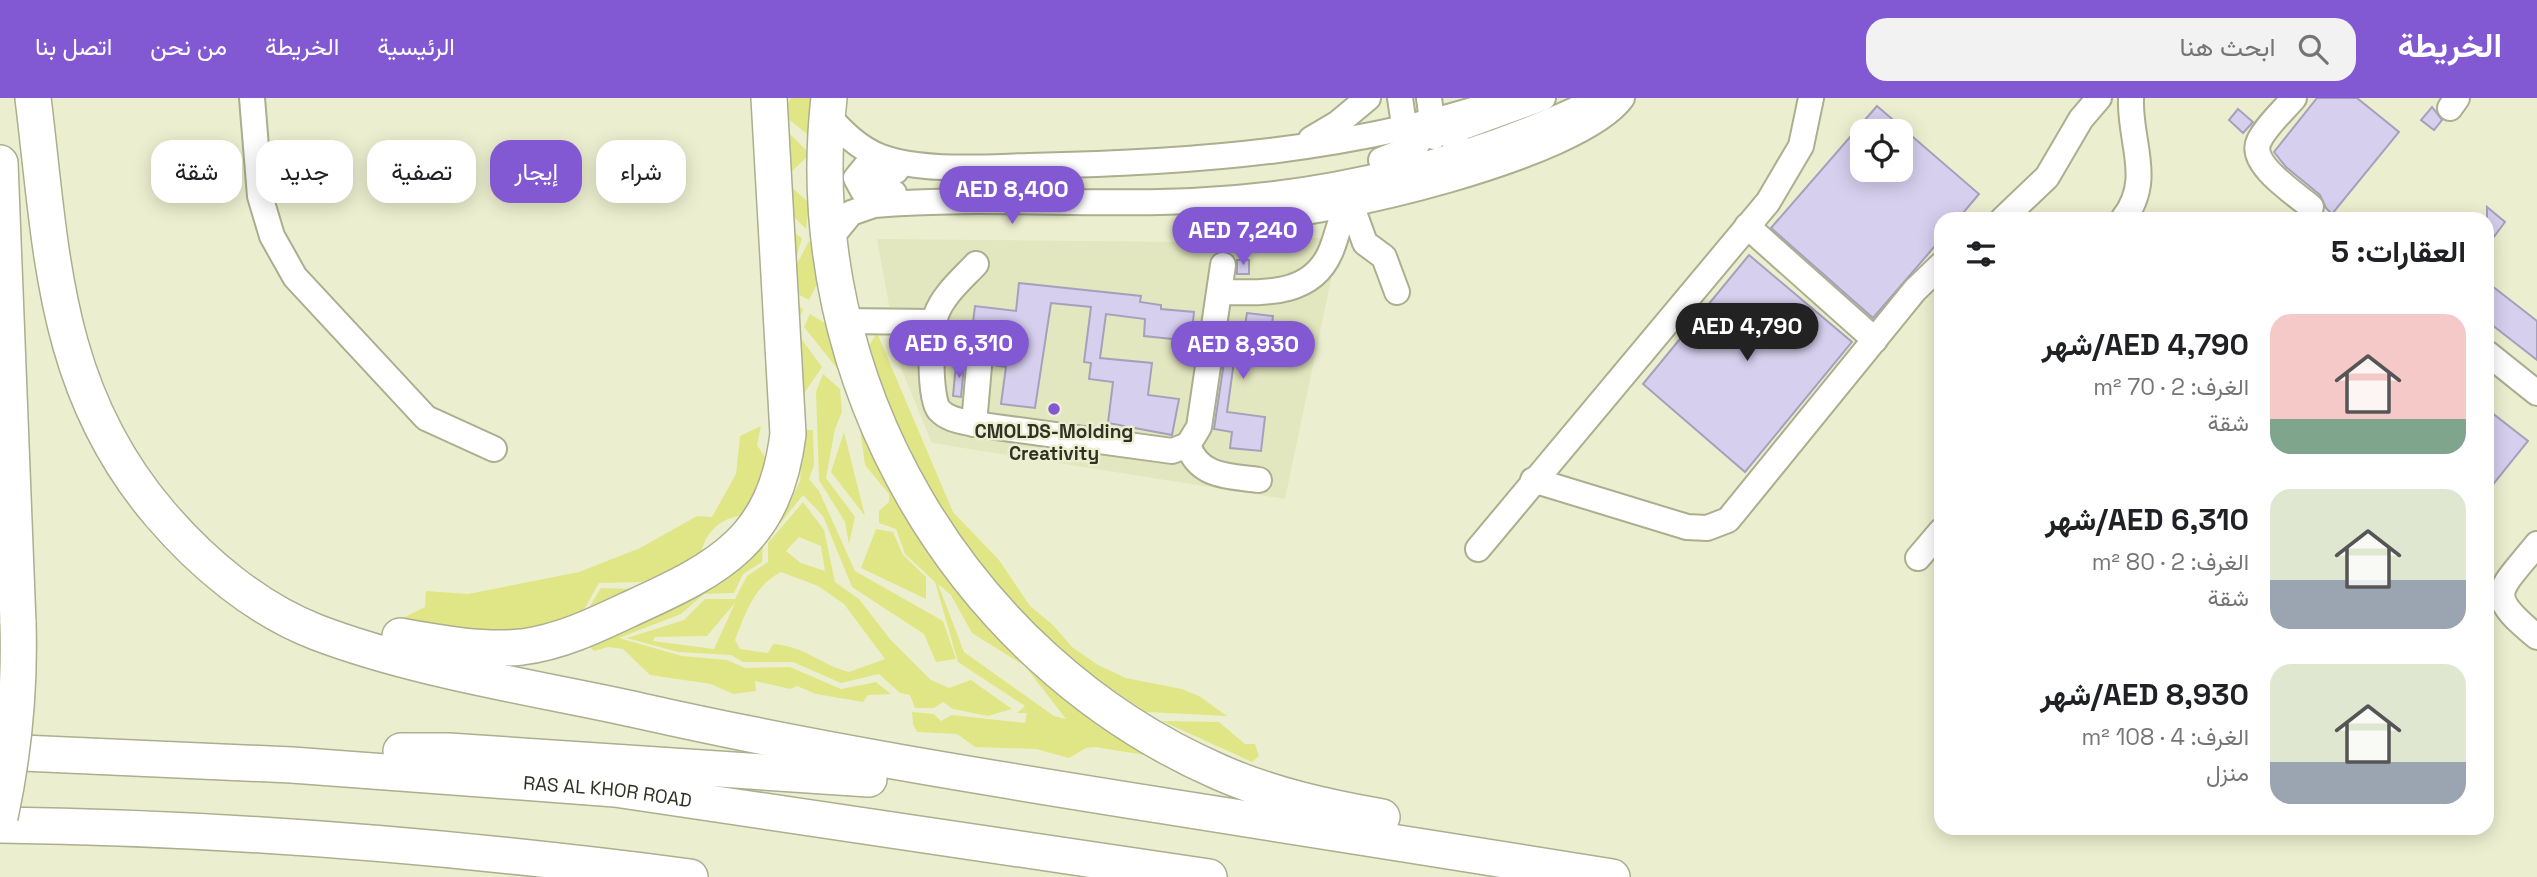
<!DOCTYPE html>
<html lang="ar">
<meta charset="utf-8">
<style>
:root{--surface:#fff;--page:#f2f2f2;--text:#202124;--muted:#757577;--accent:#8259d2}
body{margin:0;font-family:"Space Grotesk",Vazirmatn,sans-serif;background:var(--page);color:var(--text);direction:rtl;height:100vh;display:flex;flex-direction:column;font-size:26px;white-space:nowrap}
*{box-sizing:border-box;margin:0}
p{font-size:23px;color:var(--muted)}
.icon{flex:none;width:38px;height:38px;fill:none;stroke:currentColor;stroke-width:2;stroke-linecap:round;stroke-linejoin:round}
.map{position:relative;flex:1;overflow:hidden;direction:ltr}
.sheet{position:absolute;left:1934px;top:114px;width:560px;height:623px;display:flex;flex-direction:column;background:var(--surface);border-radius:21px;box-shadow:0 4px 18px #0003;direction:rtl}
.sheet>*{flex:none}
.banner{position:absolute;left:21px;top:42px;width:665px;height:63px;direction:rtl;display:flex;gap:14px}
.fabs{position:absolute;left:1850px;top:21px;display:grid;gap:14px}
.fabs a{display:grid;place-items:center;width:63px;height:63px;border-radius:14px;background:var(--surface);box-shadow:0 4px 18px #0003;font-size:35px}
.price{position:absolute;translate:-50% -60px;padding:0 16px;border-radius:24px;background:var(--accent);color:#fff;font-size:23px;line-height:46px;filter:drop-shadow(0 2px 4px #0008)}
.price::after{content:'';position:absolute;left:50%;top:42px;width:21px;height:16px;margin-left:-10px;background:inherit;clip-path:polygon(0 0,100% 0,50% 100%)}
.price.on{background:#222;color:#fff}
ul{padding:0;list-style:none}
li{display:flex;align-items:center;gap:21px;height:175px;padding:0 28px}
li span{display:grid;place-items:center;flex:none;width:196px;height:140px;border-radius:21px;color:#555}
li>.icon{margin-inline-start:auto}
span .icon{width:84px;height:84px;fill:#fffc;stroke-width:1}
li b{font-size:30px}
h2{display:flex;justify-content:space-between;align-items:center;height:84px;padding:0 28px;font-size:30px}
.pill{padding:0 24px;border-radius:21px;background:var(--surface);box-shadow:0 4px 18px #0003;font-size:24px;line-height:63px}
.pill.on{background:var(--accent);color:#fff}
header{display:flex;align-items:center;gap:42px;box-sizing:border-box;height:98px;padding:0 35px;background:var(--accent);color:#fff}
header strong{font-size:33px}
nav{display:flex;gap:38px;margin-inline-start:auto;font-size:24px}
.search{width:490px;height:63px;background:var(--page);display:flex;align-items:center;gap:18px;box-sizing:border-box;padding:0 24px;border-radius:21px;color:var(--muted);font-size:26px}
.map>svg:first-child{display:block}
.built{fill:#e3e7bf}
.green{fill:#e0e686;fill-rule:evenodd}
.building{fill:#d6cfee;stroke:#a6a0bc;stroke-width:2;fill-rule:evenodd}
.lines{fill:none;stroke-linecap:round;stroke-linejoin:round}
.minor-casing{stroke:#abae8f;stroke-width:28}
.highway-casing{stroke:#abae8f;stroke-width:38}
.minor{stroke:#fff;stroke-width:24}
.highway{stroke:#fff;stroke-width:35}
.highway-bridge-casing{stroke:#abae8f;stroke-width:38;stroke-linecap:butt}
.highway-bridge{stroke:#fff;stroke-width:35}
.poi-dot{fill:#8259d2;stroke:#ecefcf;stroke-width:2.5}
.labels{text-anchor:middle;stroke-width:5;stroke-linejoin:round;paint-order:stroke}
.poi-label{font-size:19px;font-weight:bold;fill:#313225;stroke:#ecefcf}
.street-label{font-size:19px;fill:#313225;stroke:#ecefcf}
</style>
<header>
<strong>الخريطة</strong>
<div class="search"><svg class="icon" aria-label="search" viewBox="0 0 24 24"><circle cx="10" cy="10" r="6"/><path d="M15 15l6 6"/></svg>ابحث هنا</div>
<nav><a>الرئيسية</a><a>الخريطة</a><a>من نحن</a><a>اتصل بنا</a></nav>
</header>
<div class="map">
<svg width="2537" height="779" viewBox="0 0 2537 779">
<rect width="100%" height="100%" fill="#ecefcf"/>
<polygon class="built" points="1340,139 1285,401 932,345 900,268 877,141 1185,144"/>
<g class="green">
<polygon points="791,0 814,0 816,43 782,16"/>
<polygon points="783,29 810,56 784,81"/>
<polygon points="789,87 809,105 806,131 786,111"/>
<polygon points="787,130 802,140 795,165 797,166 809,143 822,154 819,182 809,202 794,194 790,198 803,212 794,231 822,269 801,300 789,198"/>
<polygon points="810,216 838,233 852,289 804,229"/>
<polygon points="877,235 953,414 999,462 1030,508 1053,527 1072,549 1098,567 1126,580 1182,591 1199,598 1227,618 1146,614 1110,590 1101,595 956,446 864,256"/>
<polygon points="823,276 840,291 842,314 835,331 826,380 855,419 849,446 845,424 819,382 816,294"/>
<path d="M859,323l57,100 247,237 -68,-11 -9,1 -17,10 -33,-9 -61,-2 -18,-13 -40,-2 -4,-8 -1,-12 22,2 7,7 11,-6 73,8 2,-10h-10l8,-7 -67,-44 -23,-80 -30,-28 -9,-25 -17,-6v-12l10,-9v-8l-24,-29zM938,486l13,11 21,38 53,33 41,53 -12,-3 -90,-64z"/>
<path d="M761,328l-4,19 12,18 -25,52c-26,3 -42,20 -44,46l-59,21 -42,1 -17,30 -44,15 -47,4 -92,-12 26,-13 1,-16 42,3 111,-22 61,-24 57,-32 15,1 24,-43 4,-38z"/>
<polygon points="803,332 813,332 814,367 809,381 819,393 855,473 943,523 956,561 936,564 924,536 852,489 823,418 803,397 779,427 800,383"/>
<polygon points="844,334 865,418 831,374"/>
<path d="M803,404l21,28 11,52 24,17 31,40 41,41 18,8 22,-8 41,29 -24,7 -35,-7 -10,-7 -9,6h-19l-5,-13 -10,-2 -21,-19 -38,9 -48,-21h-50l-12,-7 -53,-3 -51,-14 57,-18 21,-21h30l12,-23 21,-14v-19zM799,439l22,9 4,25 -24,-8 -15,-12zM781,474l37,14 26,18 41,55 -36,13c-28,-7 -44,-26 -76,-28l-5,9 -28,-4 -5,-9c11,-28 19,-54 46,-68zM735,505l-21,46 -61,-8 2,-4 52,-1z"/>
<polygon points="876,431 893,434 903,457 926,479 926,501 861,470"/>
<polygon points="763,448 762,464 743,476 734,495 704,496 681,516 619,540 682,558 727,562 745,570 790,569 841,591 876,584 891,596 868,597 863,604 816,596 797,588 790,591 755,583 756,593 733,596 711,586 650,577 623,551 608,549 594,553 586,545 712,490"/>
<polygon points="601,490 635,491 587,513"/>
<polygon points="1162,623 1219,624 1245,646 1255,646 1259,658 1252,664"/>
</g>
<g class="building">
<polygon points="2317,0 2357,0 2399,34 2332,116 2326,110 2320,97 2286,69 2274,54"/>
<path d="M1877,8l102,88 -21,25h-17v20l-68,79 -102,-90zM1862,33h38v39h-38z"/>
<polygon points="2432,9 2442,22 2434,32 2421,22"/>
<polygon points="2238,11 2253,24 2243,35 2229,22"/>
<polygon points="2487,109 2505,124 2487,148"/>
<polygon points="1749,157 1852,244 1745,374 1643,286"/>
<rect x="1237" y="162" width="12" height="14"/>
<polygon points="2487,184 2537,223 2537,262 2487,223"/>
<polygon points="1019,185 1141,198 1140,204 1161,207 1161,211 1194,214 1191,243 1144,238 1145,221 1106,216 1100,260 1152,265 1148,297 1179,301 1172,337 1108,325 1113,284 1089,281 1091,265 1084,264 1091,209 1051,205 1035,310 1001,306 1006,269 994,267 988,256 981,253 969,258 975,208 1016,213"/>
<polygon points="1247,215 1273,218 1268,260 1235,256 1227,314 1265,319 1261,353 1230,350 1232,334 1214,331 1230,224 1245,227"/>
<polygon points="956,266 964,267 961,299 953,298"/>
<polygon points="2487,311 2528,343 2487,394"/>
</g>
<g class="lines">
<g class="minor-casing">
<g id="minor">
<polyline points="252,0 260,98 272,138 295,179 426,320 494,351"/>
<polyline points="1400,0 1407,47"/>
<polyline points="1429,0 1434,39"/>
<path d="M2294,0c-11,13 -28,28 -35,43 -11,23 37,53 52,66"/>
<polyline points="2450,10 2457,0"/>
<path d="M827,17c16,17 31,33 54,42 41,15 104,10 148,9 161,-3 327,-15 481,-68"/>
<polyline points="1311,41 1338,25 1368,0"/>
<polyline points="1465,53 1455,47 1455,32 1543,0"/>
<polyline points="1381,62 1416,48 1431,24"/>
<polyline points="894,95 863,93 856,80 865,69 896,73"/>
<polyline points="1351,106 1365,145 1384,159 1397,194"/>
<path d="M1206,110c15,6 31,9 47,9 74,0 326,-60 369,-119"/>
<polyline points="2003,121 2047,79 2081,21 2099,0"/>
<path d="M2123,121c31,-39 6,-77 8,-121"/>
<polyline points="1747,128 1875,242"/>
<path d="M829,142l22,-27 23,-8c105,-9 212,1 318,-4 139,-6 282,-41 408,-103"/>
<path d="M976,166c-14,15 -33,31 -40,51 -6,16 -7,83 3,95 9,10 23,11 35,14l198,27 16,-6 11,-18 24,-162"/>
<path d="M1220,194c40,0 90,6 110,-39 8,-17 8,-34 21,-49"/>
<polyline points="842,223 934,224"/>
<polyline points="2487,255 2537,295"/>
<polyline points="974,326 979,268"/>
<path d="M1188,347c11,33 42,31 71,35"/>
<polyline points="1533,382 1687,429 1707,430 1728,422 1915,192 1941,167"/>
<path d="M2537,446c-39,49 -53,49 0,93"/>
<polyline points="1478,451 1768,104 1801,48 1811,0"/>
<polyline points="1918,460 1941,433"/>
</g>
</g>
<g class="highway-casing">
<g id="highway">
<path d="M33,0c19,154 20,291 127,416 41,48 96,95 156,118 99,38 221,56 325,79 173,39 348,67 524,95 149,23 298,48 447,71"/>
<path d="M829,0c-32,281 131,561 390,674 52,23 107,35 163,45"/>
<polyline points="0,65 18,525"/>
<path d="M400,538c39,7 82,15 122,11 39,-5 74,-22 110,-39 88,-40 143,-68 156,-174l-19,-336"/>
<polyline points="401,653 448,653 869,681"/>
<path id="s1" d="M0,654l292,13 323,24 594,88"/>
<path d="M0,727c230,3 461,22 690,52"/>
</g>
</g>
<use href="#minor" class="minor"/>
<use href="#highway" class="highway"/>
<g class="highway-bridge-casing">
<path id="highway-bridge" d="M0,719c14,-65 20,-128 18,-194"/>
</g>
<use href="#highway-bridge" class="highway-bridge"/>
</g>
<circle class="poi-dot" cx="1054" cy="311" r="7"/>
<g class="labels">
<g class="poi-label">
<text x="1054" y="340">CMOLDS-Molding<tspan x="1054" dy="22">Creativity</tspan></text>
</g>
<g class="street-label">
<text dy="7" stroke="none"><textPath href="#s1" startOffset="609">RAS AL KHOR ROAD</textPath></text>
</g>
</g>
</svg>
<div class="fabs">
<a><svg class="icon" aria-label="locate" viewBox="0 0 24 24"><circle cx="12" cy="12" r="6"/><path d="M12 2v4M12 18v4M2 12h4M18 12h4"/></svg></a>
</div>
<b class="price" style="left:1012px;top:128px">AED 8,400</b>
<b class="price" style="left:1243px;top:169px">AED 7,240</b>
<b class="price on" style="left:1747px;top:265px">AED 4,790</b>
<b class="price" style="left:959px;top:282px">AED 6,310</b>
<b class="price" style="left:1243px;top:283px">AED 8,930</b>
<div class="banner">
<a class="pill">شراء</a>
<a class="pill on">إيجار</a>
<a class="pill">تصفية</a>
<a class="pill">جديد</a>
<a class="pill">شقة</a>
</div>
<section class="sheet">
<h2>العقارات: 5<svg class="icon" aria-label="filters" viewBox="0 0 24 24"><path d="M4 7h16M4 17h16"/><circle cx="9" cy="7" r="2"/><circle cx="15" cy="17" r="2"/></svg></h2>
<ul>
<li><span style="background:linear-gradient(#f6c9c9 75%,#7fa58c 0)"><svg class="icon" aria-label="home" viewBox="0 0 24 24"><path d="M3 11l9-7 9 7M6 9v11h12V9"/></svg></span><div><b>AED 4,790/شهر</b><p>الغرف: 2 · 70 m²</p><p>شقة</p></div></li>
<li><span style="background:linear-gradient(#dfe7d0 65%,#9aa5b1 0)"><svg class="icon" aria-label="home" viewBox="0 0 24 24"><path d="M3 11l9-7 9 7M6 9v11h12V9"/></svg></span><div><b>AED 6,310/شهر</b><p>الغرف: 2 · 80 m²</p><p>شقة</p></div></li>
<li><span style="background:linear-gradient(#dfe7d0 70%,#9aa5b1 0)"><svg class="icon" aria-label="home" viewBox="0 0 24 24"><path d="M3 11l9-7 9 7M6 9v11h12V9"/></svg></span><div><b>AED 8,930/شهر</b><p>الغرف: 4 · 108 m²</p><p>منزل</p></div></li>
</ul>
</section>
</div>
